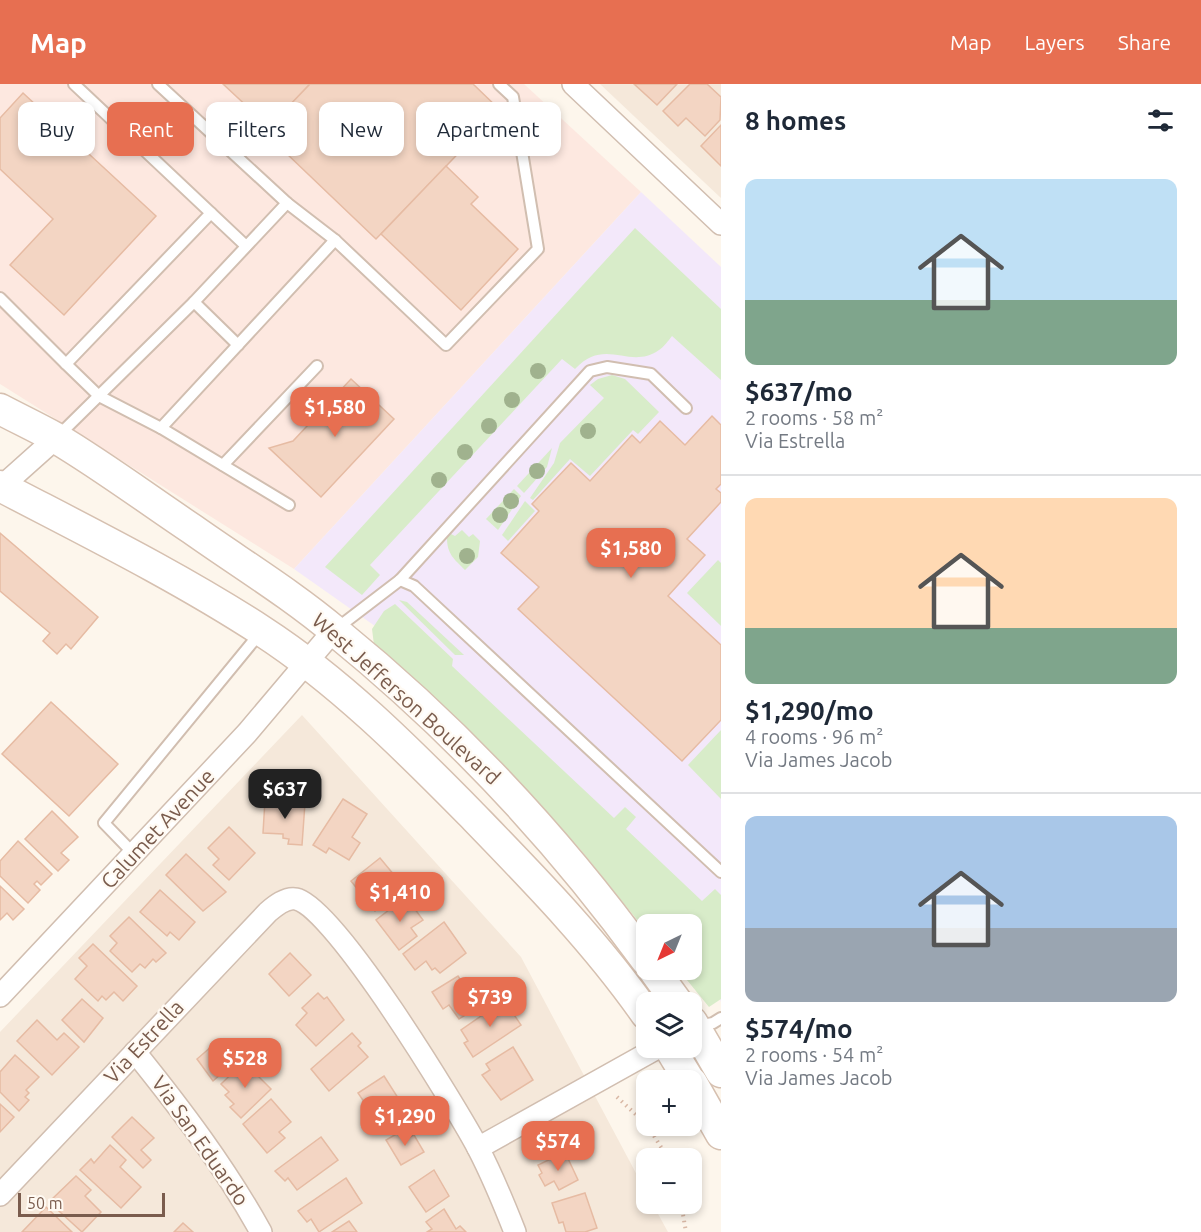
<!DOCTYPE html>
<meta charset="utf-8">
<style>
:root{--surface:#fff;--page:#f2f2f3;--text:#1f2937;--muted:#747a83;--line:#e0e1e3;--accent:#e76f51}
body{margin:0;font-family:Ubuntu,sans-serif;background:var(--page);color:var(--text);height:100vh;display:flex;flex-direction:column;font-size:22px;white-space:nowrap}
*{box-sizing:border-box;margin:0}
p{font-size:20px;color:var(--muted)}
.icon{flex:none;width:33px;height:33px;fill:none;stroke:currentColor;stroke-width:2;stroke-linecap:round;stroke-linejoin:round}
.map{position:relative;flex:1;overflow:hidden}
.drawer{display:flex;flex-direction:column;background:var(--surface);width:480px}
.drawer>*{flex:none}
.hud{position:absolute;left:18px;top:18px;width:570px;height:54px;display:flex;gap:12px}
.needle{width:39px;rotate:223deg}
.tools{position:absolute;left:636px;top:830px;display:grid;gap:12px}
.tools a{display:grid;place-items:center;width:66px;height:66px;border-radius:12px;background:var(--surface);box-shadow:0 3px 9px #0003;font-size:30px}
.scale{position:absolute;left:18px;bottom:15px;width:147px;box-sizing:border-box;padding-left:6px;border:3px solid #7a5c4d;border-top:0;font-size:16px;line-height:21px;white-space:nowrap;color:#7a5c4d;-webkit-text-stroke:4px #fffaf3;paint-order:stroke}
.price{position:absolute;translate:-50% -51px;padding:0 14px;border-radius:12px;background:var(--accent);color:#fff;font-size:20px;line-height:39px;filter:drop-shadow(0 2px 3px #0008)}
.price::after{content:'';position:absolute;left:50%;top:36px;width:18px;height:14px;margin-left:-9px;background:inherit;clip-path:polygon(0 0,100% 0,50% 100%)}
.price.on{background:#222;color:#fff}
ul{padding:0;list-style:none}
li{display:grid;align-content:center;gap:12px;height:318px;padding:0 24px}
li+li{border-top:2px solid var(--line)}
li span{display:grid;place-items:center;height:186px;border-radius:12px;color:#555}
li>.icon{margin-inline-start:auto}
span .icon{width:108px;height:108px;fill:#fffc;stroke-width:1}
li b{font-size:26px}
h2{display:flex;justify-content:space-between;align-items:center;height:72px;padding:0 24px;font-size:26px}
.chip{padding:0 21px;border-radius:12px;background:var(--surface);box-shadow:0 3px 9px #0003;font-size:21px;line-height:54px}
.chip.on{background:var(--accent);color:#fff}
header{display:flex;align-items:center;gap:36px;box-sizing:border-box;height:84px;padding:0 30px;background:var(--accent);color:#fff}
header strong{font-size:28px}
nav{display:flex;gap:33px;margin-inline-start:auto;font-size:21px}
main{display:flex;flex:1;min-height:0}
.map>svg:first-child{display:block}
.residential{fill:#f5e8da}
.commercial{fill:#fde8e0}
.education{fill:#f3e8fa}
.green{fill:#d8ecc9}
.building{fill:#f3d5c3;stroke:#e6bba3;stroke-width:1.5}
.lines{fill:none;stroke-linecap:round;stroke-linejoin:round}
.service-casing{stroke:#d1beb0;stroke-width:14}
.minor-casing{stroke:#d1beb0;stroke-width:24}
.secondary-casing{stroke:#d6c0b0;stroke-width:33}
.path{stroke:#d9b8a5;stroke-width:4;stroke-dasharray:1.5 4.5;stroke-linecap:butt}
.service{stroke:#fff;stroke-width:10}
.minor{stroke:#fff;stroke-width:21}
.secondary{stroke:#fff;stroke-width:30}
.tree{fill:#a0b28e}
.labels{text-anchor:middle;stroke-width:4.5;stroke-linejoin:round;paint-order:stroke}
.street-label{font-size:21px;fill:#7a5c4d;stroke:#fffaf3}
</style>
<header>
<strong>Map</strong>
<nav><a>Map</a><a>Layers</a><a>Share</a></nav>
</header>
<main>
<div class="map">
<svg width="721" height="1148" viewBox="0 0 721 1148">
<rect width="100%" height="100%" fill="#fdf6ec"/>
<g class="residential">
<polygon points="600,0 721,0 721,114"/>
<polygon points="302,631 521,873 646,1108 646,1119 652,1119 668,1148 0,1148 0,948"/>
</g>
<polygon class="commercial" points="0,0 524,0 641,108 294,485 0,300"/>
<polygon class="education" points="641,108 721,183 721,918 692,840 382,547 294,485"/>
<g class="green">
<path d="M635,144l86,81v71l-49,-44c-4,5 -8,11 -13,14 -30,21 -53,-14 -84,19l-13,-10 -192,206 10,10 -18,20 -37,-28z"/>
<polygon points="612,291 625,295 659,328 638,350 633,346 590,392 570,375 533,416 530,414 554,379 560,359 604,314 590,301 598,295"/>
<polygon points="552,364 547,383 524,409 517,402"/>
<polygon points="514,405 521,412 498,446 486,435"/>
<polygon points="525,417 535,427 508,457 502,451"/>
<path d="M462,446l7,7 4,-3 7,7 -2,16 -13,13c-11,-11 -18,-16 -18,-32l4,-4 4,2z"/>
<polygon points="718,476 721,479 721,542 687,509"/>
<polygon points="399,516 407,518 464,571 455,571"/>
<polygon points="395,520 453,575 452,582 614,734 625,723 636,733 626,745 702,817 715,805 721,811 721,915 709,923 678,885 692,885 692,840 646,840 646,847 580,765 478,655 374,561 372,545 384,527"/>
<polygon points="721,646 721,715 688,681"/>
</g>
<g class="building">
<polygon points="223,0 310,0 269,43"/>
<polygon points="310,0 473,0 500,26 376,155 264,48"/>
<polygon points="634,0 677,0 657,21"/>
<polygon points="690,0 707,0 721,13 720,36 705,52 686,34 678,42 663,27"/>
<polygon points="23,9 156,132 64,231 10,181 53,135 0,85 0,34"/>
<polygon points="721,41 721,82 701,62"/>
<polygon points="446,82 478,113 471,120 518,165 461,226 381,150"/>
<polygon points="351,295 394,335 321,413 269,364 293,357"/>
<polygon points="712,332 721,341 721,400 716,405 721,409 721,418 687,455 705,471 668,512 721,561 721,636 682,677 518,525 539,503 501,469 539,427 532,420 571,379 590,397 632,351 640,359 660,337 685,361"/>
<polygon points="0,449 98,533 71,565 66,560 57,570 43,557 50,549 0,507"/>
<polygon points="51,618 118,680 69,732 2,670"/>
<polygon points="343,715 367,730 352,753 360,759 349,776 329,764 326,769 313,761"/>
<polygon points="265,716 305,719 302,761 288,760 289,755 283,754 283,750 263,749"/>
<polygon points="52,727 78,753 61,769 69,776 58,787 25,755"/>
<polygon points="229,743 255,769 229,796 213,781 219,775 208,764"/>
<polygon points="18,757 52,790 41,801 37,797 34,800 40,806 28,819 0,792 0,777"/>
<polygon points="186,770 226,808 203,827 166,791"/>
<polygon points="380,774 404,803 375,827 351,797"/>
<polygon points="0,802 24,825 13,836 7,829 0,836"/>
<polygon points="160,806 195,838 179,856 170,848 167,852 140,828"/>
<polygon points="406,813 423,836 411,844 417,852 399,866 376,836"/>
<polygon points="129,833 166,869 156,878 153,875 145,884 140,880 132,888 110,867 117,859 110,852"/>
<polygon points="444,838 466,869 440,889 435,884 432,886 426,877 415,886 403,870"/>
<polygon points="93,860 137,902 123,917 114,908 106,916 102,912 98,917 75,895 87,882 79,874"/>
<polygon points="290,869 311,891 289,912 269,890"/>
<polygon points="458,892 478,923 459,935 449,921 443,925 432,908"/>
<polygon points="318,909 324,915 327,913 344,936 316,962 296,941 307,929 302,924"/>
<polygon points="82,915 103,934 84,958 62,936"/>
<polygon points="504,916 521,941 473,973 464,959 468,957 461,946"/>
<polygon points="37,936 57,956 64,949 79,963 52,991 17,957"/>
<polygon points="352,949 361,959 358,962 368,973 329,1007 311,985"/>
<polygon points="219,956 237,976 213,997 197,975"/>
<polygon points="513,963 533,996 501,1016 482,991 490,986 486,980"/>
<polygon points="15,971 39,993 26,1006 29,1009 25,1013 29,1016 19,1027 0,1008 0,988"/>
<polygon points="244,978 271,1005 241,1034 230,1023 234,1020 225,1011 229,1008 221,1000"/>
<polygon points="384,992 400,1017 375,1034 358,1009"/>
<polygon points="271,1015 291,1038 279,1048 285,1054 267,1069 243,1040"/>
<polygon points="0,1020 14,1033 0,1048"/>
<polygon points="132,1033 154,1054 141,1066 151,1076 143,1084 112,1053"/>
<polygon points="405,1045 410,1053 414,1051 424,1068 401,1081 386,1056"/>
<polygon points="321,1053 338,1076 297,1106 288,1094 285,1097 275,1087"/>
<polygon points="110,1061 126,1076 120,1083 141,1103 121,1124 80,1086 91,1075 94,1079"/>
<polygon points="565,1068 578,1096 559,1106 554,1097 545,1102 539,1091 542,1089 538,1081"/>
<polygon points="434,1086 449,1112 426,1128 409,1103"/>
<polygon points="76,1092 91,1106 85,1112 101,1128 82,1148 49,1118"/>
<polygon points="346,1094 362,1119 319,1148 311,1135 307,1138 298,1127"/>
<polygon points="585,1109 597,1144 585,1148 566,1148 563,1138 559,1139 552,1119"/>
<polygon points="46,1123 72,1148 22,1148"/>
<polygon points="444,1125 456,1145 460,1142 466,1148 427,1148 432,1145 426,1138"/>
<polygon points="349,1137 357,1148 332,1148"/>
<polygon points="183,1139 193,1148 174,1148"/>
</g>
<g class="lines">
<g class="service-casing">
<g id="service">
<polyline points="74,0 246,162"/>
<polyline points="287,119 335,156 446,261 538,165 513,13 499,0"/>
<polyline points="0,214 66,280 211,129"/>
<polyline points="194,218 238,261"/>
<polyline points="66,280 99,312 161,344 335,156"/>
<polyline points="161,344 289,421"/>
<polyline points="57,353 194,218 287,119 158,0"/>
<polyline points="223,381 317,282"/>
<polyline points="400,496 414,502 721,788"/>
<polyline points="336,545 400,496 590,287 607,283 651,290 686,324"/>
<polyline points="135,771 104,739 260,549"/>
<polyline points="698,942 713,939 721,934"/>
</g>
</g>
<g class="minor-casing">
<g id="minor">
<polyline points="573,0 721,140"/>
<polyline points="0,404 56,354"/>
<polyline points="0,912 247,649 334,546"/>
<path d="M135,968c46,57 90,115 126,180"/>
<polyline points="478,1064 659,963"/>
<path d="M0,1111l268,-283c7,-6 18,-15 28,-13 38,7 160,208 182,249 14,27 26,56 37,84"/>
</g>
</g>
<g class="secondary-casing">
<g id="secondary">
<path d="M0,325c19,10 38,19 56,29 47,28 91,61 136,91 48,34 99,65 144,103 117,95 222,207 310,328"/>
<path d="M0,402c88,46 179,91 262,145 77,50 144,117 208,182 62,64 125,128 176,201"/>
<polyline points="653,885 677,918"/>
<polyline points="692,938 721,988"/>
<polyline points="669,963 689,996"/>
<polyline points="692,999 721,1050"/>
</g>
</g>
<g class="path">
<polyline points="617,1013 647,1041 668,1074"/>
<polyline points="681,1119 686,1148"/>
</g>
<use href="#service" class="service"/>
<use href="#minor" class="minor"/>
<use href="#secondary" class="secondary"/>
</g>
<g class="tree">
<circle cx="538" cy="287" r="8"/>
<circle cx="512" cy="316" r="8"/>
<circle cx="489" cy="342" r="8"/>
<circle cx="588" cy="347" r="8"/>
<circle cx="465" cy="368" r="8"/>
<circle cx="537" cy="387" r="8"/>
<circle cx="439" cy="396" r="8"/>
<circle cx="511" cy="417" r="8"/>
<circle cx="500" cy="431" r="8"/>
<circle cx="467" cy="472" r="8"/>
</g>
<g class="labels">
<g class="street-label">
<text transform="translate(406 615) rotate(42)" y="7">West Jefferson Boulevard</text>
<text transform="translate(158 745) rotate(-47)" y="7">Calumet Avenue</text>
<text transform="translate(144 958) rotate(-47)" y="7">Via Estrella</text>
<text transform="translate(200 1057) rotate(55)" y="7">Via San Eduardo</text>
</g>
</g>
</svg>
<div class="tools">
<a><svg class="needle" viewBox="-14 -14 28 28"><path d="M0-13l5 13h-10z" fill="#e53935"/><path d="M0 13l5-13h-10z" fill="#747a83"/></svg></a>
<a><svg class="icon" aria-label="layers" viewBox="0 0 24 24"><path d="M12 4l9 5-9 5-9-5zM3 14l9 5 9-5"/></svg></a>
<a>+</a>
<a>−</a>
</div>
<div class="scale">50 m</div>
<b class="price" style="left:335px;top:354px">$1,580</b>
<b class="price" style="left:631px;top:495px">$1,580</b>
<b class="price on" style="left:285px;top:736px">$637</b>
<b class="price" style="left:400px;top:839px">$1,410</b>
<b class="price" style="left:490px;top:944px">$739</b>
<b class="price" style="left:245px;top:1005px">$528</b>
<b class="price" style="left:405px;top:1063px">$1,290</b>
<b class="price" style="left:558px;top:1088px">$574</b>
<div class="hud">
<a class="chip">Buy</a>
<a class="chip on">Rent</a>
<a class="chip">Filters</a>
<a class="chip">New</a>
<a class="chip">Apartment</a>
</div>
</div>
<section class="drawer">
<h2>8 homes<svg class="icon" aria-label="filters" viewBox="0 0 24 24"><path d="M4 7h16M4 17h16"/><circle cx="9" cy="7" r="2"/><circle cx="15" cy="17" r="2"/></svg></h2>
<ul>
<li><span style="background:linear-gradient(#bfe0f5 65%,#7fa58c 0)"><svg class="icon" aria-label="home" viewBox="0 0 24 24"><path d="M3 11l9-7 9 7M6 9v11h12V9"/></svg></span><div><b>$637/mo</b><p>2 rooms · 58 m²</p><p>Via Estrella</p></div></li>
<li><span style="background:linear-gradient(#ffd9b3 70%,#7fa58c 0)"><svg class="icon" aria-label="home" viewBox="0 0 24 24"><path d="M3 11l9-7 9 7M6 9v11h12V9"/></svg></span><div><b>$1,290/mo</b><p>4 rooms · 96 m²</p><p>Via James Jacob</p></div></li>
<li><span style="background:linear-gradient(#a9c7e8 60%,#9aa5b1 0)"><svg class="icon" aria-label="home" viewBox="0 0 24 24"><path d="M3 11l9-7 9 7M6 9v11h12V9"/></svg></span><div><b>$574/mo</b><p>2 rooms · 54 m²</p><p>Via James Jacob</p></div></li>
</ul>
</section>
</main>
